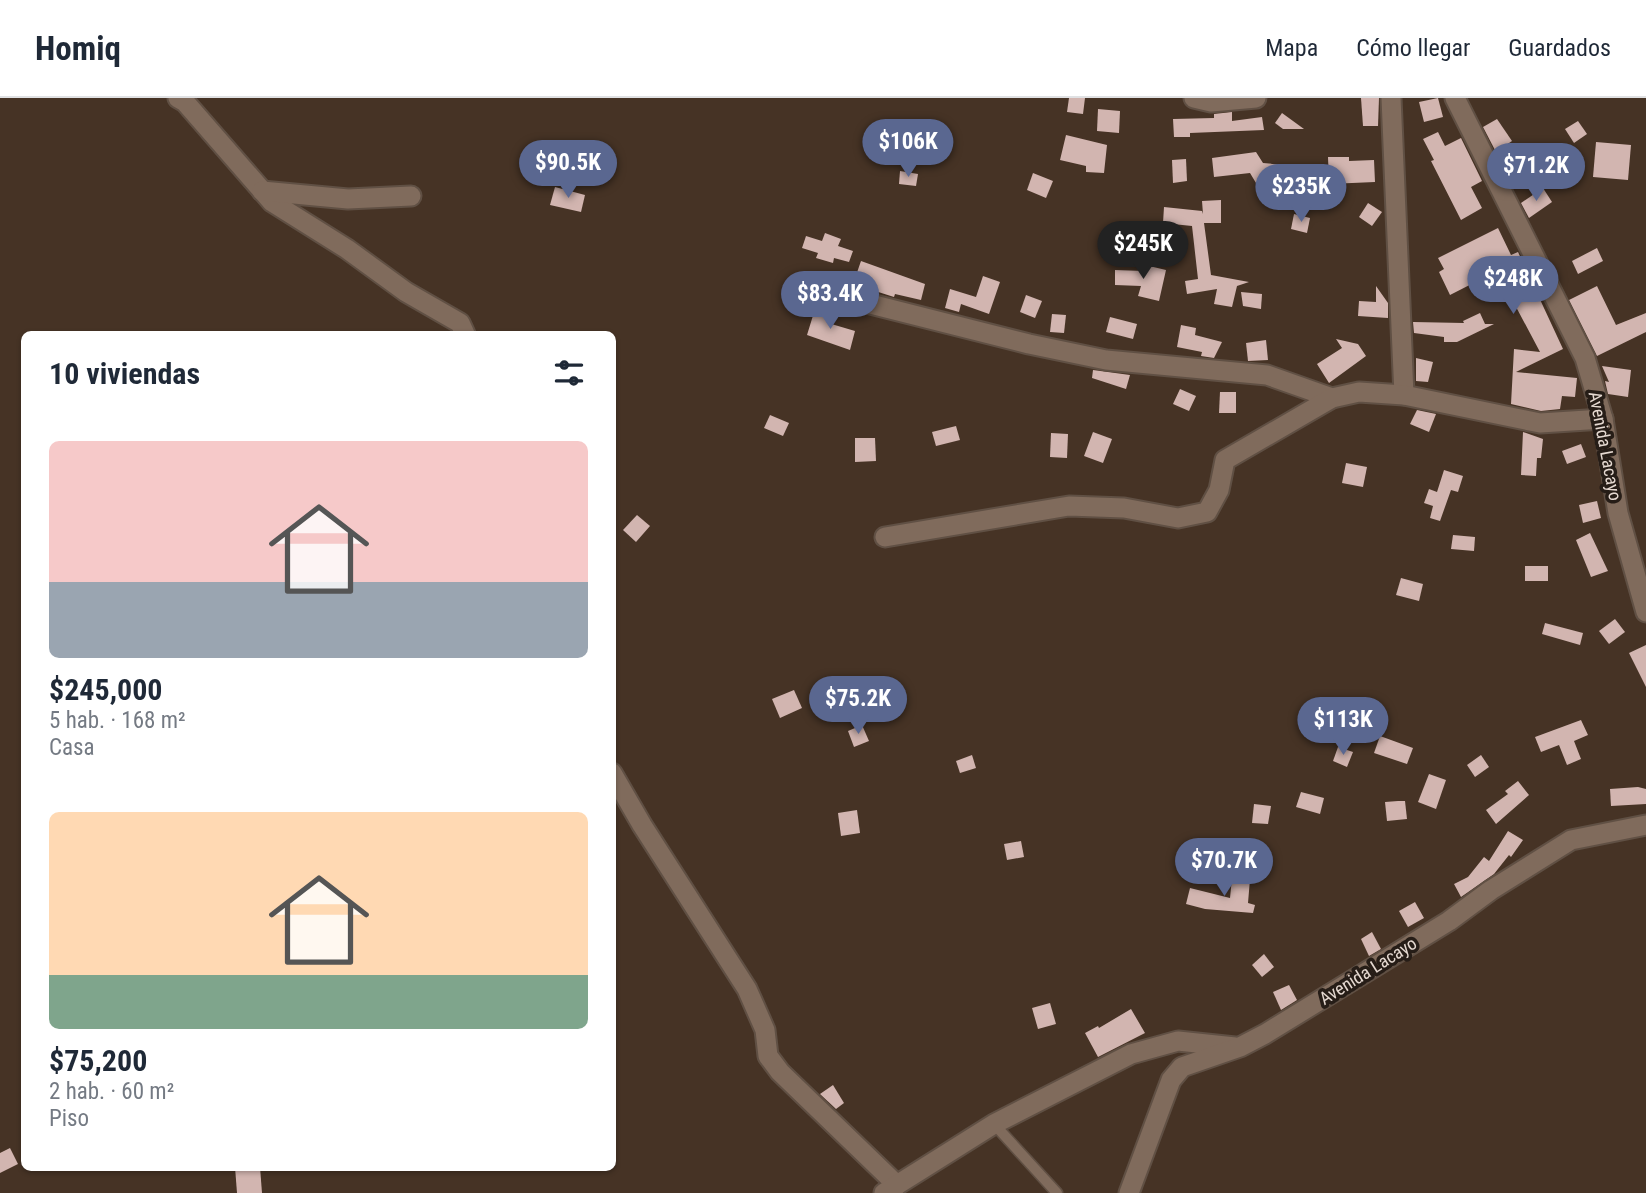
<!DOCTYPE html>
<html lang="es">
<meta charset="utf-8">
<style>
:root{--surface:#fff;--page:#f6f6f7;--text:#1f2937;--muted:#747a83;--line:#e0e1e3;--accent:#5a6790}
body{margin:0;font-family:"Roboto Condensed",sans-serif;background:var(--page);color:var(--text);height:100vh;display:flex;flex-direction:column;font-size:26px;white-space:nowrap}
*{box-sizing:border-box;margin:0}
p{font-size:23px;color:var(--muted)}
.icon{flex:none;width:38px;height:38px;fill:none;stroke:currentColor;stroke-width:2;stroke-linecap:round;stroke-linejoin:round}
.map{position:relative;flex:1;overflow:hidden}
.side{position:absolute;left:21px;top:233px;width:595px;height:840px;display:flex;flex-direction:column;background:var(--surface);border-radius:10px;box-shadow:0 2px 5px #0004}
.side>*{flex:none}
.price{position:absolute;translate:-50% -60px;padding:0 16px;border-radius:24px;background:var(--accent);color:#fff;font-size:23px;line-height:46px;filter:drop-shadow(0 2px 4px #0008)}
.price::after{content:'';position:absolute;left:50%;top:42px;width:21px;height:16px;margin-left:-10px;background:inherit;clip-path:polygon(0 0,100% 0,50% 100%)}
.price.current{background:#222;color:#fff}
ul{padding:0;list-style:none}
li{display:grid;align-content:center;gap:14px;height:371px;padding:0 28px}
li span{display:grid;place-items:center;height:217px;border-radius:10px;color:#555}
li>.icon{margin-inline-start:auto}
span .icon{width:126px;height:126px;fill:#fffc;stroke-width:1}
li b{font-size:30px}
h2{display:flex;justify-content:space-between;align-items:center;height:84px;padding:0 28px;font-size:30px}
header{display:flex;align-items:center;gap:42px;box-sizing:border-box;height:98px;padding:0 35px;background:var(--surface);border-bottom:2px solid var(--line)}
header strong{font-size:33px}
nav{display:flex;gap:38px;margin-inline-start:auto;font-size:24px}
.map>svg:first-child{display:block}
.building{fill:#d2b5b0}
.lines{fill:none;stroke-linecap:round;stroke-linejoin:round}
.lane-casing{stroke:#605044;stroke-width:13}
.street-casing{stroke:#605044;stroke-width:23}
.lane{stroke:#806b5c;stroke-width:10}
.street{stroke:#806b5c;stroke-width:19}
.labels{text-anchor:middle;stroke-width:7;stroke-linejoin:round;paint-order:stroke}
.street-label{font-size:18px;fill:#e5d9d1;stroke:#261d17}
</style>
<header>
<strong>Homiq</strong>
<nav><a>Mapa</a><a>Cómo llegar</a><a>Guardados</a></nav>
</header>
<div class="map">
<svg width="1646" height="1095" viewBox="0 0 1646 1095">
<rect width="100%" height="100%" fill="#463325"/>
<g class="building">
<polygon points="1069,0 1085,0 1083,16 1067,14"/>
<polygon points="1361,0 1379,0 1378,28 1363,28"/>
<polygon points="1438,0 1443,19 1424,24 1419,4"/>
<polygon points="1098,11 1120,13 1119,35 1097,33"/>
<polygon points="1232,14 1232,23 1262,19 1264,32 1190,35 1190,39 1174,39 1173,21 1214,20 1214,16"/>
<polygon points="1282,15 1304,31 1283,31 1275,25"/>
<polygon points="1497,21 1512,43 1496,54 1483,29"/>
<polygon points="1578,23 1587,36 1574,45 1565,31"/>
<polygon points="1438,34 1445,48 1461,40 1482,83 1471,89 1482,110 1461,122 1431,63 1434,62 1423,41"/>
<polygon points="1066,37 1107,47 1104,75 1086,74 1086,68 1060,62"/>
<polygon points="1596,44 1631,47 1628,82 1593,79"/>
<polygon points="1256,54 1263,65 1306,69 1305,87 1278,85 1280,69 1256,85 1250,75 1214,79 1212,60"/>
<polygon points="1328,59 1349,59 1349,63 1374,62 1375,84 1329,86"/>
<polygon points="1186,61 1187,83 1173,85 1172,62"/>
<polygon points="900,73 918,76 916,88 899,86"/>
<polygon points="1033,75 1053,83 1046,100 1027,92"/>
<polygon points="555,89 585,97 581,114 550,107"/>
<polygon points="1543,90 1552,104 1529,120 1521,105"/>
<polygon points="1221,102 1221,125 1204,125 1211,177 1249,184 1237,188 1232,209 1214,206 1217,191 1187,196 1185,183 1198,181 1192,128 1163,125 1164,109 1202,113 1203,116 1202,103"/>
<polygon points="1368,105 1382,114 1372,128 1359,119"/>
<polygon points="1294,116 1310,120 1307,135 1291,131"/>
<polygon points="1498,130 1511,157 1518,154 1563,251 1516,274 1577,280 1575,299 1562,298 1560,311 1541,313 1511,306 1514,251 1540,254 1497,173 1450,197 1439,174 1444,171 1438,160"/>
<polygon points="825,135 841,141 838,148 853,153 849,164 834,160 833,165 816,160 818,155 802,150 806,138 822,143"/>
<polygon points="1597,150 1603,163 1578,176 1572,163"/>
<polygon points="861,163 925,186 921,202 895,196 894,199 853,186"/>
<polygon points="1145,167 1166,172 1159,203 1138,198 1141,188 1115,187 1115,172 1144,173"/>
<polygon points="983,178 1000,184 989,216 961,206 959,214 945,210 950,191 976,199"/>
<polygon points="1376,188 1388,205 1388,220 1358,218 1359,203 1376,204"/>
<polygon points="1597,188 1616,227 1646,215 1646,234 1597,258 1569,202"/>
<polygon points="1241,194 1262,196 1261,211 1243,208"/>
<polygon points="1026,197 1042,203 1035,220 1020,214"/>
<polygon points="815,211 831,216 828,225 855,233 850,252 807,237"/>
<polygon points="1480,215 1485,226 1494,226 1457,244 1444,244 1444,239 1414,235 1413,224 1464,225 1463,223"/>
<polygon points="1052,216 1066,217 1064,235 1050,234"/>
<polygon points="1110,219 1137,226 1133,241 1106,234"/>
<polygon points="1181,227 1196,230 1195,237 1222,244 1214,260 1201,258 1202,254 1177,249"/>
<polygon points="1336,241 1358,246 1366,258 1329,285 1317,266 1342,250"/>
<polygon points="1266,242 1268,262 1248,263 1246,245"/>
<polygon points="1416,260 1433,264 1428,284 1416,283"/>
<polygon points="1602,268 1631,272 1628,299 1608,296 1605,283 1609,284"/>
<polygon points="1093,272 1130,277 1126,291 1092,280"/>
<polygon points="1180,291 1196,298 1189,313 1173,306"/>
<polygon points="1220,294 1236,294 1236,315 1219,315"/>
<polygon points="1417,312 1436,316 1429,334 1410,326"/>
<polygon points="770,317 789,325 783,338 764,330"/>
<polygon points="956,328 960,342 936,348 932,334"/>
<polygon points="1093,334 1112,341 1103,365 1084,358"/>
<polygon points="1523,334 1543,341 1541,360 1537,360 1536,378 1521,377"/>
<polygon points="1051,335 1068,336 1067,360 1050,359"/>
<polygon points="855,340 875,340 876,363 855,364"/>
<polygon points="1581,346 1586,359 1567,366 1562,353"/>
<polygon points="1346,365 1367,369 1363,389 1342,385"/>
<polygon points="1444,372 1463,378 1458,394 1451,392 1440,423 1430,420 1433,408 1424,405 1429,391 1437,394"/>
<polygon points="1597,403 1601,420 1583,425 1579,407"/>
<polygon points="637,417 650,428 636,444 623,432"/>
<polygon points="1590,435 1608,473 1591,479 1576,442"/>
<polygon points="1453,437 1475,439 1474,453 1451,451"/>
<rect x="1525" y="468" width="23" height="15"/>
<polygon points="1401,480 1423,486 1419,503 1396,497"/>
<polygon points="1615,521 1625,534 1609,546 1599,533"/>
<polygon points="1545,525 1583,535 1580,547 1542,536"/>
<polygon points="1646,547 1646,589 1629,555"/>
<polygon points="794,592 802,610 780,620 772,601"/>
<polygon points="1581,622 1588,637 1574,643 1581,661 1567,667 1559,647 1541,654 1535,639"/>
<polygon points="862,627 869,643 854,649 848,633"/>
<polygon points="1380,638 1413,650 1407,666 1374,655"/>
<polygon points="1338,649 1353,654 1347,669 1333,663"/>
<polygon points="972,657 976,670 960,675 956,663"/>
<polygon points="1481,657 1489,669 1475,679 1467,667"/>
<polygon points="1429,676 1446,682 1436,711 1418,704"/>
<polygon points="1518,683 1529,697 1496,726 1486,712 1508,696 1505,693"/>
<polygon points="1638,689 1646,691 1646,706 1611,708 1610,691"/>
<polygon points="1301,694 1324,700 1320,716 1296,709"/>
<polygon points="1398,703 1405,703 1407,721 1387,723 1385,704"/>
<polygon points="1254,706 1271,708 1268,726 1252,725"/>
<polygon points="857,712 860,735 841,738 838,715"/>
<polygon points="1508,733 1523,742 1511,759 1509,757 1494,776 1461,799 1454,786 1468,779 1484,759 1489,763"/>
<polygon points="1021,743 1024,759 1007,762 1004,746"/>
<polygon points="1232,780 1250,781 1248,805 1255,807 1253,815 1205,811 1186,806 1190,790 1230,800"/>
<polygon points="1415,804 1424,820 1408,829 1399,813"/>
<polygon points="1372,834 1381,851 1369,858 1361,841"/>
<polygon points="1264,856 1274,869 1262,879 1252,867"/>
<polygon points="1289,887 1297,902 1281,912 1273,894"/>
<polygon points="1050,905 1056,926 1038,931 1032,910"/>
<polygon points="1131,911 1145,935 1098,959 1085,935 1098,928 1099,930"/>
<polygon points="833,987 844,1005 836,1011 820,996"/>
<polygon points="10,1050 18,1066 0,1075 0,1055"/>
<polygon points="235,1069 260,1069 262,1095 237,1095"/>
</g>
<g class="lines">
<g class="lane-casing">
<polyline id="lane" points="994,1026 1057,1095"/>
</g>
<g class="street-casing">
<g id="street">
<polyline points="178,0 185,4 272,104 347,151 406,194 460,225 465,236"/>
<polyline points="1194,0 1211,4 1256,0"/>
<polyline points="1391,0 1404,297"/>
<polyline points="1455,0 1585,260 1603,321 1618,415 1646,514"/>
<polyline points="262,93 348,101 411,98"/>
<polyline points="803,189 1029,246 1106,262 1267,277 1332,300"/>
<polyline points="885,439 1069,408 1124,410 1178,420 1207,414 1219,392 1225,362 1332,300 1359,294 1404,297 1540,325 1603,321"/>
<polyline points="612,675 642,727 747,891 765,932 768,958 780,974 897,1087"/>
<polyline points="884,1095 994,1026 1131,956 1178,943 1235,949"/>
<polyline points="1129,1095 1171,982 1182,969 1240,949 1265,936 1449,823 1491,792 1571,742 1646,727"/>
</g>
</g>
<use href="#lane" class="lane"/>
<use href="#street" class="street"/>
</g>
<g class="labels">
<g class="street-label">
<text transform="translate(1605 348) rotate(79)" y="6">Avenida Lacayo</text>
<text transform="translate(1368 873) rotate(-32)" y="6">Avenida Lacayo</text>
</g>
</g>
</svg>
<b class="price" style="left:908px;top:81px">$106K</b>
<b class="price" style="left:568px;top:102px">$90.5K</b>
<b class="price" style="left:1536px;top:105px">$71.2K</b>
<b class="price" style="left:1301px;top:126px">$235K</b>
<b class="price current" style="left:1143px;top:183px">$245K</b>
<b class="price" style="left:1513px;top:218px">$248K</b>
<b class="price" style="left:830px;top:233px">$83.4K</b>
<b class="price" style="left:858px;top:638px">$75.2K</b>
<b class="price" style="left:1343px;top:659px">$113K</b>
<b class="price" style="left:1224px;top:800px">$70.7K</b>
<section class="side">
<h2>10 viviendas<svg class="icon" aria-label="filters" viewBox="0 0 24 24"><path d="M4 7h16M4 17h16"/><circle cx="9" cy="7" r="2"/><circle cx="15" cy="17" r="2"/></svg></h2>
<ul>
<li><span style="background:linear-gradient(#f6c9c9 65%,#9aa5b1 0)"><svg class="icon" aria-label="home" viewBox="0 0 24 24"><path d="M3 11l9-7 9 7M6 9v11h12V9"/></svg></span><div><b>$245,000</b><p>5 hab. · 168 m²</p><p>Casa</p></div></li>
<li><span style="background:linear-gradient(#ffd9b3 75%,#7fa58c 0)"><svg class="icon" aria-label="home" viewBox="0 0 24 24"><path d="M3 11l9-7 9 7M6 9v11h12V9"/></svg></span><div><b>$75,200</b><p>2 hab. · 60 m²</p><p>Piso</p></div></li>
</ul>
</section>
</div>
